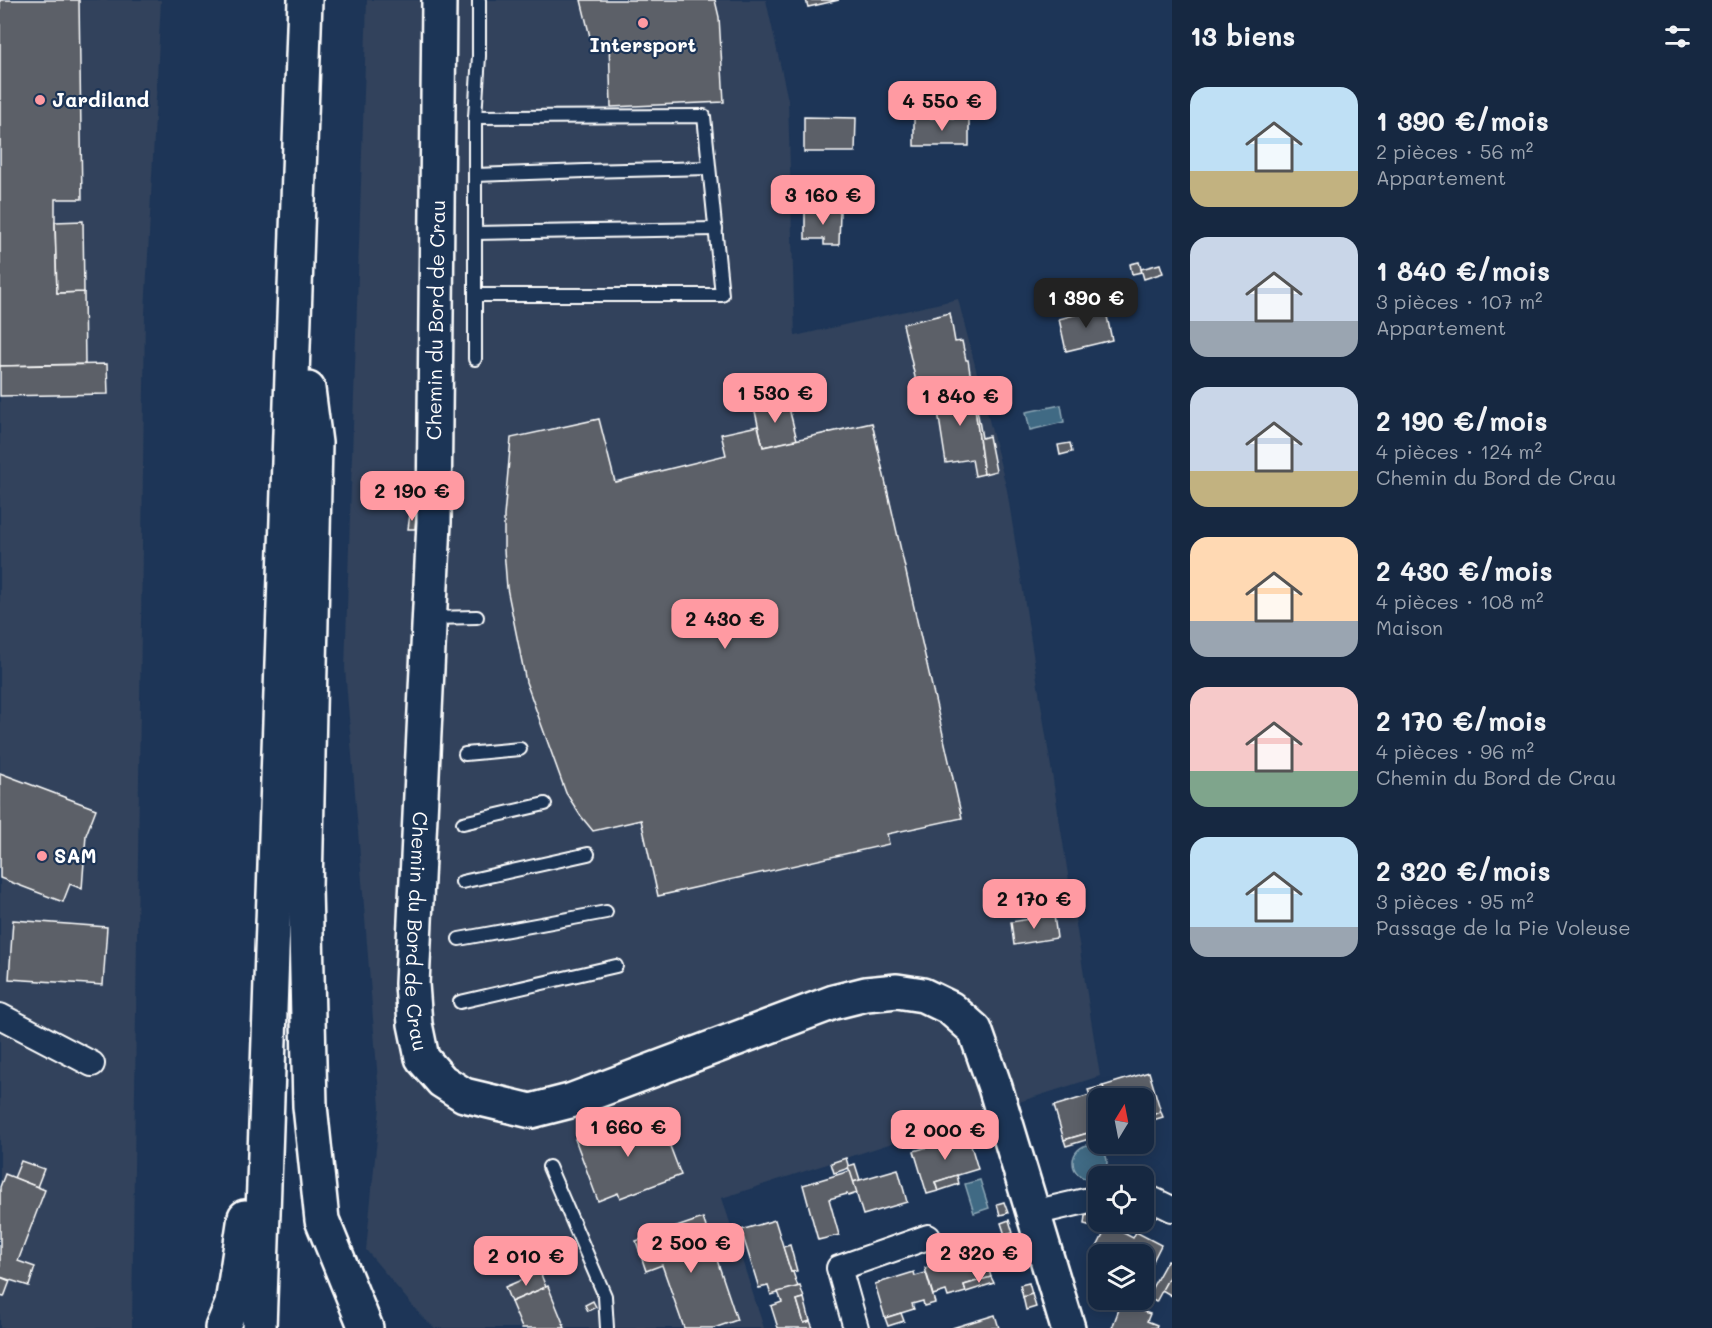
<!DOCTYPE html>
<html lang="fr">
<meta charset="utf-8">
<style>
:root{--surface:#162841;--page:#23344c;--text:#f1f3f6;--muted:#9ea6b1;--line:#35445a;--accent:#ff9aa2}
body{margin:0;font-family:Mali,sans-serif;background:var(--page);color:var(--text);height:100vh;display:flex;flex-direction:column;font-size:22px;white-space:nowrap}
*{box-sizing:border-box;margin:0}
p{font-size:20px;color:var(--muted)}
.icon{flex:none;width:33px;height:33px;fill:none;stroke:currentColor;stroke-width:2;stroke-linecap:round;stroke-linejoin:round}
.map{position:relative;flex:1;overflow:hidden}
.panel{display:flex;flex-direction:column;background:var(--surface);width:540px}
.panel>*{flex:none}
.needle{width:39px;rotate:10deg}
.fabs{position:absolute;left:1088px;top:1088px;display:grid;gap:12px}
.fabs a{display:grid;place-items:center;width:66px;height:66px;border-radius:12px;background:var(--surface);box-shadow:0 3px 15px #0003,0 0 0 2px var(--line);font-size:30px}
.price{position:absolute;translate:-50% -51px;padding:0 14px;border-radius:12px;background:var(--accent);color:#111;font-size:20px;line-height:39px;filter:drop-shadow(0 2px 3px #0008)}
.price::after{content:'';position:absolute;left:50%;top:36px;width:18px;height:14px;margin-left:-9px;background:inherit;clip-path:polygon(0 0,100% 0,50% 100%)}
.price.selected{background:#222;color:#fff}
ul{padding:0;list-style:none}
li{display:flex;align-items:center;gap:18px;height:150px;padding:0 18px}
li span{display:grid;place-items:center;flex:none;width:168px;height:120px;border-radius:18px;color:#555}
li>.icon{margin-inline-start:auto}
span .icon{width:72px;height:72px;fill:#fffc;stroke-width:1}
li b{font-size:26px}
h2{display:flex;justify-content:space-between;align-items:center;height:72px;padding:0 18px;font-size:26px}
main{display:flex;flex:1;min-height:0}
.map>svg:first-child{display:block}
.built{fill:#30425c}
.water{fill:#3f6a84;stroke:#8ca6b5;stroke-width:1.5}
.building{fill:#5c6067;stroke:#fff;stroke-width:1.5}
.lines{fill:none;stroke-linecap:round;stroke-linejoin:round}
.lane-casing{stroke:#fff;stroke-width:16}
.street-casing{stroke:#fff;stroke-width:28}
.secondary-casing{stroke:#fff;stroke-width:38}
.primary-casing{stroke:#fff;stroke-width:38}
.lane{stroke:#1d3557;stroke-width:12}
.street{stroke:#1d3557;stroke-width:24}
.secondary{stroke:#1d3557;stroke-width:33}
.primary{stroke:#1d3557;stroke-width:33}
.poi-dot{fill:#ff9aa2;stroke:#1d3557;stroke-width:2}
.labels{text-anchor:middle;stroke-width:4.5;stroke-linejoin:round;paint-order:stroke}
.poi-label{font-size:20px;font-weight:bold;fill:#fff;stroke:#1d3557;text-anchor:start}
.street-label{font-size:20px;fill:#fff;stroke:#1d3557}
</style>
<main>
<div class="map">
<svg width="1172" height="1328" viewBox="0 0 1172 1328">
<rect width="100%" height="100%" fill="#1d3557"/>
<filter id="ink" filterUnits="userSpaceOnUse"><feTurbulence type="fractalNoise" baseFrequency=".0167" numOctaves="2"/><feDisplacementMap in="SourceGraphic" scale="12" xChannelSelector="R" yChannelSelector="G"/><feConvolveMatrix kernelMatrix="1 2 1 2 8 2 1 2 1" color-interpolation-filters="sRGB"/></filter>
<g filter="url(#ink)">
<g class="built">
<polygon points="0,0 161,0 145,314 132,1328 0,1328"/>
<polygon points="367,0 766,0 788,100 795,336 958,299 1007,490 1100,1076 722,1198 764,1328 435,1328 422,1317 366,1250 380,1107 345,668"/>
</g>
<g class="water">
<polygon points="1061,405 1064,422 1030,430 1026,412"/>
<circle cx="1090" cy="1162" r="17"/>
<polygon points="980,1180 989,1208 974,1213 965,1184"/>
</g>
<g class="building">
<polygon points="0,0 79,0 82,199 55,199 55,222 57,293 84,292 85,364 0,366"/>
<polygon points="581,0 715,0 719,17 724,102 611,107 609,40 591,41"/>
<polygon points="806,0 839,0 808,7"/>
<polygon points="804,117 856,118 855,152 804,152"/>
<rect x="914" y="118" width="55" height="28"/>
<polygon points="805,211 840,211 839,245 824,245 824,239 805,239"/>
<polygon points="83,221 84,292 57,293 55,222"/>
<polygon points="1139,262 1142,272 1132,274 1130,264"/>
<polygon points="1160,264 1163,273 1144,279 1141,269"/>
<polygon points="1105,307 1112,340 1066,351 1059,319"/>
<polygon points="950,313 955,342 962,341 966,360 968,360 972,386 919,395 903,324"/>
<polygon points="107,364 108,394 0,396 0,366"/>
<polygon points="972,386 984,474 975,476 972,459 946,463 935,392"/>
<polygon points="972,386 973,386 982,438 989,436 996,471 984,474"/>
<polygon points="787,400 797,440 763,447 754,407"/>
<polygon points="599,419 615,482 726,455 721,434 758,426 763,447 872,423 962,818 887,834 889,844 658,896 641,820 593,831 580,815 566,793 526,682 507,588 504,550 504,516 511,438"/>
<polygon points="1070,443 1072,452 1060,455 1058,445"/>
<polygon points="410,514 416,515 415,529 408,529"/>
<polygon points="0,773 96,809 86,835 82,889 70,884 63,902 0,878"/>
<polygon points="1054,915 1057,938 1014,945 1011,922"/>
<polygon points="13,920 107,927 103,985 9,979"/>
<polygon points="1149,1072 1161,1112 1143,1118 1143,1098 1106,1098 1103,1086"/>
<polygon points="1103,1086 1106,1098 1098,1098 1098,1116 1096,1116 1098,1123 1098,1136 1089,1139 1088,1133 1064,1140 1054,1106 1090,1095 1088,1090"/>
<polygon points="641,1110 644,1118 596,1136 593,1129"/>
<polygon points="657,1112 681,1175 620,1198 618,1193 598,1201 575,1139 594,1131 596,1136"/>
<polygon points="1161,1112 1163,1117 1143,1123 1143,1118"/>
<polygon points="1088,1133 1089,1139 1066,1146 1064,1140"/>
<polygon points="968,1135 978,1169 935,1182 938,1191 927,1194 914,1151"/>
<polygon points="846,1158 849,1168 834,1173 831,1163"/>
<polygon points="21,1161 44,1169 37,1187 14,1178"/>
<polygon points="855,1164 860,1180 853,1182 848,1166"/>
<polygon points="898,1169 907,1202 863,1215 853,1182"/>
<polygon points="850,1171 857,1193 848,1196 847,1194 829,1199 839,1235 818,1240 803,1185"/>
<polygon points="5,1174 45,1190 18,1261 35,1267 29,1286 0,1277 0,1187"/>
<polygon points="957,1175 959,1184 938,1191 935,1182"/>
<polygon points="1004,1202 1008,1213 1000,1215 997,1204"/>
<polygon points="1095,1213 1092,1226 1084,1224 1085,1216"/>
<polygon points="703,1218 737,1320 714,1328 684,1328 662,1265 646,1271 636,1241"/>
<polygon points="775,1220 791,1272 793,1272 798,1287 771,1295 768,1286 759,1288 741,1230"/>
<polygon points="1009,1220 1013,1233 1005,1235 1001,1223"/>
<polygon points="1108,1225 1133,1238 1136,1232 1161,1245 1148,1271 1143,1269 1143,1254 1098,1254 1098,1263 1091,1259"/>
<polygon points="790,1245 797,1271 791,1272 783,1247"/>
<polygon points="985,1256 991,1277 964,1285 966,1292 948,1297 946,1291 933,1295 925,1268 951,1260 952,1265"/>
<polygon points="1167,1261 1172,1264 1172,1272 1156,1302 1147,1297"/>
<polygon points="540,1272 546,1287 511,1302 505,1287"/>
<polygon points="914,1272 915,1276 926,1273 935,1303 924,1306 923,1301 912,1304 914,1309 885,1318 875,1284"/>
<polygon points="1172,1272 1172,1296 1162,1290"/>
<polygon points="0,1277 10,1281 4,1297 0,1296"/>
<polygon points="991,1277 994,1283 966,1292 964,1285"/>
<polygon points="1029,1283 1032,1294 1023,1297 1020,1285"/>
<polygon points="548,1286 565,1328 522,1328 511,1302"/>
<polygon points="800,1286 804,1298 797,1300 804,1323 810,1321 813,1328 778,1328 771,1306 782,1302 778,1292"/>
<polygon points="1032,1294 1036,1307 1026,1310 1023,1297"/>
<polygon points="804,1298 810,1321 804,1323 797,1300"/>
<polygon points="593,1301 596,1307 588,1311 585,1305"/>
<polygon points="1121,1304 1150,1314 1147,1321 1157,1325 1156,1328 1112,1328"/>
<polygon points="901,1313 904,1321 888,1326 885,1318"/>
<polygon points="995,1315 999,1328 952,1328"/>
</g>
<g class="lines">
<g class="lane-casing">
<g id="lane">
<polyline points="475,117 479,56 479,0"/>
<polyline points="475,175 585,171 709,168"/>
<polyline points="475,233 716,229"/>
<polyline points="475,295 722,295 704,116 475,117 475,359"/>
<polyline points="430,618 477,617"/>
<polyline points="465,754 520,749"/>
<polyline points="463,823 545,804"/>
<polyline points="462,882 588,854"/>
<polyline points="459,939 606,912"/>
<polyline points="460,1002 616,966"/>
<polyline points="549,1167 605,1296 607,1328"/>
</g>
</g>
<g class="street-casing">
<g id="street">
<polyline points="0,1016 92,1064"/>
<polyline points="1143,1195 1172,1209"/>
<polyline points="1033,1213 1098,1198"/>
<polyline points="856,1328 839,1268 928,1237"/>
</g>
</g>
<g class="secondary-casing">
<g id="secondary">
<path id="s1" d="M439,0l-5,522 -22,462 3,40 7,34 20,23 22,14 67,16 39,-10 264,-99 32,-8 31,-3 26,4 27,13 25,22 20,57 73,241"/>
</g>
</g>
<g class="primary-casing">
<g id="primary">
<polyline points="308,389 315,443 305,887 310,1106 322,1220 366,1328"/>
<polyline points="222,1328 232,1304 245,1217"/>
<polyline points="259,1328 305,0"/>
</g>
</g>
<use href="#lane" class="lane"/>
<use href="#street" class="street"/>
<use href="#secondary" class="secondary"/>
<use href="#primary" class="primary"/>
</g>
</g>
<g class="poi-dot">
<circle cx="643" cy="23" r="6"/>
<circle cx="40" cy="100" r="6"/>
<circle cx="42" cy="856" r="6"/>
</g>
<g class="labels">
<g class="poi-label">
<text x="643" y="52" text-anchor="middle">Intersport</text>
<text x="52" y="107">Jardiland</text>
<text x="54" y="863">SAM</text>
</g>
<g class="street-label">
<text transform="translate(436 320) rotate(-89)" y="7">Chemin du Bord de Crau</text>
<text dy="7" stroke="none"><textPath href="#s1" startOffset="932">Chemin du Bord de Crau</textPath></text>
</g>
</g>
</svg>
<div class="fabs">
<a><svg class="needle" viewBox="-14 -14 28 28"><path d="M0-13l5 13h-10z" fill="#e53935"/><path d="M0 13l5-13h-10z" fill="#9ea6b1"/></svg></a>
<a><svg class="icon" aria-label="locate" viewBox="0 0 24 24"><circle cx="12" cy="12" r="6"/><path d="M12 2v4M12 18v4M2 12h4M18 12h4"/></svg></a>
<a><svg class="icon" aria-label="layers" viewBox="0 0 24 24"><path d="M12 4l9 5-9 5-9-5zM3 14l9 5 9-5"/></svg></a>
</div>
<b class="price" style="left:942px;top:132px">4 550 €</b>
<b class="price" style="left:823px;top:226px">3 160 €</b>
<b class="price selected" style="left:1086px;top:329px">1 390 €</b>
<b class="price" style="left:775px;top:424px">1 530 €</b>
<b class="price" style="left:960px;top:427px">1 840 €</b>
<b class="price" style="left:412px;top:522px">2 190 €</b>
<b class="price" style="left:725px;top:650px">2 430 €</b>
<b class="price" style="left:1034px;top:930px">2 170 €</b>
<b class="price" style="left:628px;top:1158px">1 660 €</b>
<b class="price" style="left:945px;top:1161px">2 000 €</b>
<b class="price" style="left:691px;top:1274px">2 500 €</b>
<b class="price" style="left:979px;top:1284px">2 320 €</b>
<b class="price" style="left:526px;top:1287px">2 010 €</b>
</div>
<section class="panel">
<h2>13 biens<svg class="icon" aria-label="filters" viewBox="0 0 24 24"><path d="M4 7h16M4 17h16"/><circle cx="9" cy="7" r="2"/><circle cx="15" cy="17" r="2"/></svg></h2>
<ul>
<li><span style="background:linear-gradient(#bfe0f5 70%,#c2b280 0)"><svg class="icon" aria-label="home" viewBox="0 0 24 24"><path d="M3 11l9-7 9 7M6 9v11h12V9"/></svg></span><div><b>1 390 €/mois</b><p>2 pièces · 56 m²</p><p>Appartement</p></div></li>
<li><span style="background:linear-gradient(#c9d6e8 70%,#9aa5b1 0)"><svg class="icon" aria-label="home" viewBox="0 0 24 24"><path d="M3 11l9-7 9 7M6 9v11h12V9"/></svg></span><div><b>1 840 €/mois</b><p>3 pièces · 107 m²</p><p>Appartement</p></div></li>
<li><span style="background:linear-gradient(#c9d6e8 70%,#c2b280 0)"><svg class="icon" aria-label="home" viewBox="0 0 24 24"><path d="M3 11l9-7 9 7M6 9v11h12V9"/></svg></span><div><b>2 190 €/mois</b><p>4 pièces · 124 m²</p><p>Chemin du Bord de Crau</p></div></li>
<li><span style="background:linear-gradient(#ffd9b3 70%,#9aa5b1 0)"><svg class="icon" aria-label="home" viewBox="0 0 24 24"><path d="M3 11l9-7 9 7M6 9v11h12V9"/></svg></span><div><b>2 430 €/mois</b><p>4 pièces · 108 m²</p><p>Maison</p></div></li>
<li><span style="background:linear-gradient(#f6c9c9 70%,#7fa58c 0)"><svg class="icon" aria-label="home" viewBox="0 0 24 24"><path d="M3 11l9-7 9 7M6 9v11h12V9"/></svg></span><div><b>2 170 €/mois</b><p>4 pièces · 96 m²</p><p>Chemin du Bord de Crau</p></div></li>
<li><span style="background:linear-gradient(#bfe0f5 75%,#9aa5b1 0)"><svg class="icon" aria-label="home" viewBox="0 0 24 24"><path d="M3 11l9-7 9 7M6 9v11h12V9"/></svg></span><div><b>2 320 €/mois</b><p>3 pièces · 95 m²</p><p>Passage de la Pie Voleuse</p></div></li>
</ul>
</section>
</main>
